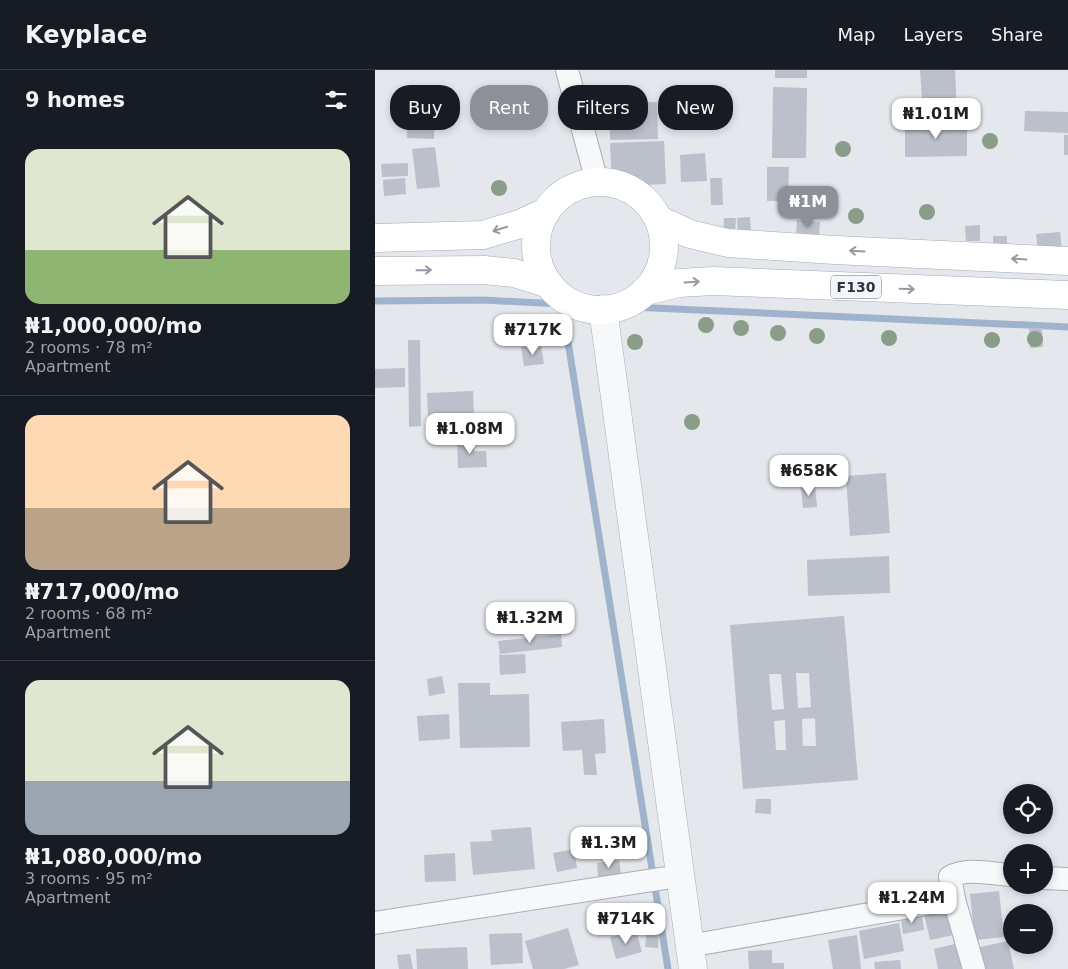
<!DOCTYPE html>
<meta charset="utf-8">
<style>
:root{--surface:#171b24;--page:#20242c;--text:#f1f3f6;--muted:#9ea1a6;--line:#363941;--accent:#8c9099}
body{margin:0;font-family:"DejaVu Sans",sans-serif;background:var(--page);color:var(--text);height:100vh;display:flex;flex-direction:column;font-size:19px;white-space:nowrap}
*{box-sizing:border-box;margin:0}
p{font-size:16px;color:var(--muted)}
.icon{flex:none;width:28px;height:28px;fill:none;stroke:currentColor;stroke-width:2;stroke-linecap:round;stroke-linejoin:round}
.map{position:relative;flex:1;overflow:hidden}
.panel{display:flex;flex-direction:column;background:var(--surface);width:375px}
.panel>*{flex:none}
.top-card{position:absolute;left:15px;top:15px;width:475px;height:45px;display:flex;gap:10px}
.tools{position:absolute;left:628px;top:714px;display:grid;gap:10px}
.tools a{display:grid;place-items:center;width:50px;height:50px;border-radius:50%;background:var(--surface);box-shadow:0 2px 8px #0003;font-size:25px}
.price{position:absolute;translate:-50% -42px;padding:0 11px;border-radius:10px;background:#fff;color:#222;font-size:16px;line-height:32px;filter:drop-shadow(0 1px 2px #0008)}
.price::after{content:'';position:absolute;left:50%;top:30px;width:15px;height:11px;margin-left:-8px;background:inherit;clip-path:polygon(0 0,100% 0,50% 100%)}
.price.active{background:var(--accent);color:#fff}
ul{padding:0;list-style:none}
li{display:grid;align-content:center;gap:10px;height:265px;padding:0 25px}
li+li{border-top:1px solid var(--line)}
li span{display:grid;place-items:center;height:155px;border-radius:15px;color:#555}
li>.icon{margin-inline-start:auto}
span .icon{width:90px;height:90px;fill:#fffc;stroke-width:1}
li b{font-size:21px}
h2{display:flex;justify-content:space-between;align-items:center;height:60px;padding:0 25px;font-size:21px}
.chip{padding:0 18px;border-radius:20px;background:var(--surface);box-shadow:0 2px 8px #0003;font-size:18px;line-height:45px}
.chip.active{background:var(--accent);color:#fff}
header{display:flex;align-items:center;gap:30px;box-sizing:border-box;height:70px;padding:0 25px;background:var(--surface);border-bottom:1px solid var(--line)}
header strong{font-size:24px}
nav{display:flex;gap:28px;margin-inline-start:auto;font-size:18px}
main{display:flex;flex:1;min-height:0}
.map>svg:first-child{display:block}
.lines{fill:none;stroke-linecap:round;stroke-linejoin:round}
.stream{stroke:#9fb4cc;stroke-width:7}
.building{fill:#bbc0ca;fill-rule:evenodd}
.minor-casing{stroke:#a9aeb7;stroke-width:24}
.tertiary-casing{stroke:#a9aeb7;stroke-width:29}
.primary-casing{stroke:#a3abb8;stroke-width:29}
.minor{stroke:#f7f8fa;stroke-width:22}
.tertiary{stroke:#f7f8fa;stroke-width:28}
.primary{stroke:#fff;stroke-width:28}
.tree{fill:#899d89}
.oneway{stroke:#959aa2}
.labels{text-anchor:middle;stroke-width:4;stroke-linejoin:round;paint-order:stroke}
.shield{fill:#f4f6f9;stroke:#676e7b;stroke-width:1}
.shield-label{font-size:14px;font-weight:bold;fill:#2b3445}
</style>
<header>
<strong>Keyplace</strong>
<nav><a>Map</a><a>Layers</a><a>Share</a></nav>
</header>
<main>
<section class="panel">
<h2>9 homes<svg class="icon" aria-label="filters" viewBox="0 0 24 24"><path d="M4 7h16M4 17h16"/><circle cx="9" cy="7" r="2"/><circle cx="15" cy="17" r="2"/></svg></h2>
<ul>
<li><span style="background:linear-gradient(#dfe7d0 65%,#8fb573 0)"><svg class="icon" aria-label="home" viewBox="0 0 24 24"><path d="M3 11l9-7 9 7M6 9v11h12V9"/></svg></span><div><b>₦1,000,000/mo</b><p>2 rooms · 78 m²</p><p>Apartment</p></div></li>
<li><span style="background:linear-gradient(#ffd9b3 60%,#b9a48a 0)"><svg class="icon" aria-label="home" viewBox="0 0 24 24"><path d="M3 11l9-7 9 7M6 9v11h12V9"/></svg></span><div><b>₦717,000/mo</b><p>2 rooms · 68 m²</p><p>Apartment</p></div></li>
<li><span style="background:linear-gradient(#dfe7d0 65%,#9aa5b1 0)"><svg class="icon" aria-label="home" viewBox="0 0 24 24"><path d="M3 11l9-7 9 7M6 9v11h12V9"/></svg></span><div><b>₦1,080,000/mo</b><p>3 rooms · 95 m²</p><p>Apartment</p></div></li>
</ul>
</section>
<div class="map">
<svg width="693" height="899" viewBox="0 0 693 899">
<rect width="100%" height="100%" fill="#e4e7ec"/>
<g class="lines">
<g class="stream">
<polyline points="0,231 108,230 223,236"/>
<polyline points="187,234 293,899"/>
<polyline points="234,236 693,257"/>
</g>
</g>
<g class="building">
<rect x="400" y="0" width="32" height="8"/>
<polygon points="545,0 580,0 582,41 548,44"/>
<polygon points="398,17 432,18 431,88 397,88"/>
<polygon points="33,20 60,20 59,69 32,68"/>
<polygon points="282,32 283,69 235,70 235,51 252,50 252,33"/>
<polygon points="650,41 693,42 693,63 649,61"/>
<polygon points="530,54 592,54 592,86 530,87"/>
<rect x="689" y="65" width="4" height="20"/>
<polygon points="289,71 291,114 237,116 235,73"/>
<polygon points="60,77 65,117 42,119 37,79"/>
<polygon points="330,83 332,111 306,112 305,85"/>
<polygon points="33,93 33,106 7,107 6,94"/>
<polygon points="392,97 414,97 413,131 392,131"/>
<polygon points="30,108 31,124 9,126 8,110"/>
<polygon points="335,108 347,108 348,135 336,135"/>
<polygon points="375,147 376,162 363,164 362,148"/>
<polygon points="349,148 361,148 360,167 348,167"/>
<polygon points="422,150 445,152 444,165 421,164"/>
<polygon points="605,155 605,171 591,171 590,156"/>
<polygon points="685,162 687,180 663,181 661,164"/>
<rect x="618" y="166" width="14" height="9"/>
<polygon points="654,258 667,258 668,277 655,278"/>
<polygon points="33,270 45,270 46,356 34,357"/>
<polygon points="166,275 169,294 149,296 146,277"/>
<polygon points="30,298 30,317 0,318 0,299"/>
<polygon points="98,321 100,366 54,368 52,323"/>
<polygon points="99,368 99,381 111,381 112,397 83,398 82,369"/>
<polygon points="511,403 515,463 475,466 471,406"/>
<polygon points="440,416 442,437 428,438 426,418"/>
<polygon points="514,486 515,523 433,526 432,490"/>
<path d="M469,546l14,164 -115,9 -13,-164zM421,603h13l2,34 -13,1zM394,604h12l3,35 -12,1zM440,648l1,28h-13l-1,-27zM410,650l1,30h-10l-2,-29z"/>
<polygon points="186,564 187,577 125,584 123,571"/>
<polygon points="150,584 151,603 125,605 124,585"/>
<polygon points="67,606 70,623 54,626 52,609"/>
<polygon points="83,613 115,613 115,625 154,624 155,677 85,678"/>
<polygon points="74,644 75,669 44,671 42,646"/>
<polygon points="229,649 231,683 220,684 222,705 209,705 207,680 188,681 186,652"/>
<polygon points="381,729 396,729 396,744 380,743"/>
<polygon points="156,757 160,799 98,805 95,772 117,771 116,760"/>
<polygon points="199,779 202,798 182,802 178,783"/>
<polygon points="80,783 81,811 50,812 49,785"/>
<polygon points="244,790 246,804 223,807 222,793"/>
<polygon points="624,821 629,867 600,870 595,824"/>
<polygon points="578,838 583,864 555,870 549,844"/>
<polygon points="547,845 549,860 528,864 526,849"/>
<polygon points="524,853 529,881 489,889 484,861"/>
<polygon points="193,858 204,895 189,899 158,899 150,871"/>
<polygon points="261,860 267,882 241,889 235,867"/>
<polygon points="272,860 284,862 283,878 270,877"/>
<polygon points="147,863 148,893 116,895 114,864"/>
<polygon points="482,865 486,899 458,899 453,870"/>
<polygon points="633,871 639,899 610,899 605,877"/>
<polygon points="584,873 590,899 563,899 559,879"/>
<polygon points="92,877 93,899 42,899 41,879"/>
<polygon points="397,880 397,893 409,893 409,899 374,899 373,881"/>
<polygon points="35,884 38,899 24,899 22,885"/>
<polygon points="525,890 526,899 500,899 499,892"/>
</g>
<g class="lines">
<g class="minor-casing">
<g id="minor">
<polyline points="192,0 222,112"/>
<polyline points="669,808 693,809"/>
<polyline points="0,853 304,806"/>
<polyline points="314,876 579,829"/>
<path d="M599,899l-20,-70 -4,-22c16,-10 43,-3 61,-2"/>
</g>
</g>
<g class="tertiary-casing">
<polyline id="tertiary" points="228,239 318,899"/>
</g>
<g class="primary-casing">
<g id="primary">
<circle cx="225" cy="176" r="64"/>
<polyline points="284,150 315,164 353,173 460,180 693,191"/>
<polyline points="0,168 108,165 145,154 171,142"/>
<polyline points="0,201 109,200 139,203 174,214"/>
<polyline points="270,221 304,213 338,211 693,225"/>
</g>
</g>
<use href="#minor" class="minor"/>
<use href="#tertiary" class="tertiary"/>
<use href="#primary" class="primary"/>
</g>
<g class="tree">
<circle cx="615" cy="71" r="8"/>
<circle cx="468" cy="79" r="8"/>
<circle cx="124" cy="118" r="8"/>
<circle cx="450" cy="126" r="8"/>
<circle cx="552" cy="142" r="8"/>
<circle cx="481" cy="146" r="8"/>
<circle cx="331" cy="255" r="8"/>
<circle cx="366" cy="258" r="8"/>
<circle cx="403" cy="263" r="8"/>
<circle cx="442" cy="266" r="8"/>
<circle cx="514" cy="268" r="8"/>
<circle cx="660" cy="269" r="8"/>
<circle cx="617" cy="270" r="8"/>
<circle cx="260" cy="272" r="8"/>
<circle cx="317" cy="352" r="8"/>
</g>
<defs><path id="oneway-shaft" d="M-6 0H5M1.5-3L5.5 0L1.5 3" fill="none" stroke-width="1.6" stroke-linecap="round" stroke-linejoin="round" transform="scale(1.25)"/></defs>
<g class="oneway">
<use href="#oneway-shaft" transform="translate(125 159) rotate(163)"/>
<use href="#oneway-shaft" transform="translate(482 181) rotate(-177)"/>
<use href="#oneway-shaft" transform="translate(644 189) rotate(-177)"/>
<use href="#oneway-shaft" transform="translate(49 200) rotate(-1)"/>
<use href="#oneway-shaft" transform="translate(317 212) rotate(-4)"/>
<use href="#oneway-shaft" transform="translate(532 219) rotate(2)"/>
</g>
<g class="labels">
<rect class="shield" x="456" y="205.5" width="50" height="23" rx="4"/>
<g class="shield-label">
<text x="481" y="222">F130</text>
</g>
</g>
</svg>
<div class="tools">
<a><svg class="icon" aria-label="locate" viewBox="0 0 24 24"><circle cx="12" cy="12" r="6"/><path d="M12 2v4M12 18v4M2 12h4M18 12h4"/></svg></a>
<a>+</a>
<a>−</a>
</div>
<b class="price" style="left:561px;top:70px">₦1.01M</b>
<b class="price active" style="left:433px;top:158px">₦1M</b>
<b class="price" style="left:158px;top:286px">₦717K</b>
<b class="price" style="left:95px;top:385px">₦1.08M</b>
<b class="price" style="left:434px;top:427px">₦658K</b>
<b class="price" style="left:155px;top:574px">₦1.32M</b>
<b class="price" style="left:234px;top:799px">₦1.3M</b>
<b class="price" style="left:537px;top:854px">₦1.24M</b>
<b class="price" style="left:251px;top:875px">₦714K</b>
<div class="top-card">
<a class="chip">Buy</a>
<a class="chip active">Rent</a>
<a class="chip">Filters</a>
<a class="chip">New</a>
</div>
</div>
</main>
